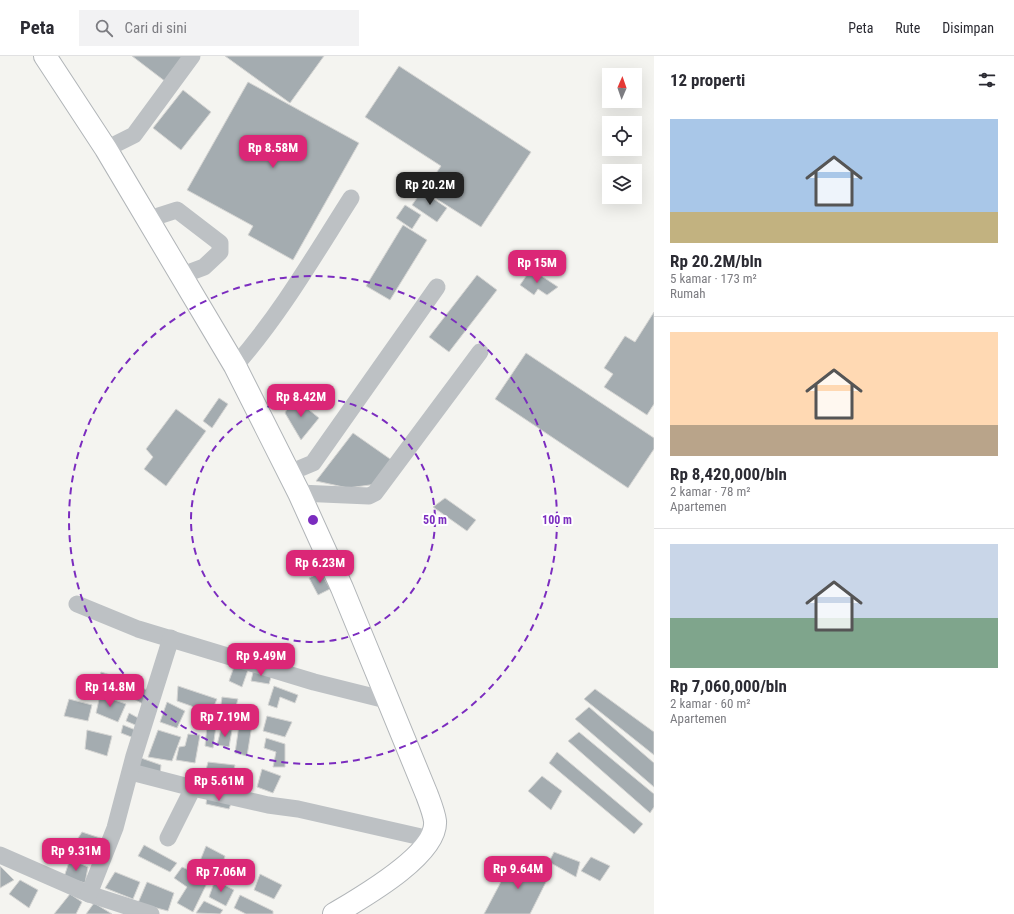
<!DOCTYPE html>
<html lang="id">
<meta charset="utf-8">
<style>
:root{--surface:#fff;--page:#f2f2f3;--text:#2b2b33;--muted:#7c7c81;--line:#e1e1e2;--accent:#db2777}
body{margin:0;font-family:"Roboto Condensed",sans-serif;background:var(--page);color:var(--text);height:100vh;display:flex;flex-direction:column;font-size:15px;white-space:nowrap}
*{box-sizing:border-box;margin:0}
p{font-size:13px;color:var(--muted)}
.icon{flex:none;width:22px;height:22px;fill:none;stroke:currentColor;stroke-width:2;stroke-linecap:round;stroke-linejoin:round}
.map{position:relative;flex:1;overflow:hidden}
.panel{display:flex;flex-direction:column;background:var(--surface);width:360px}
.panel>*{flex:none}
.needle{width:26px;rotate:2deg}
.controls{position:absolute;left:602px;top:12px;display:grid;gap:8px}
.controls a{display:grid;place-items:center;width:40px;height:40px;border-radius:0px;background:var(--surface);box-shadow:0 4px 16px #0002;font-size:20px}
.price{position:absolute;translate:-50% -34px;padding:0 9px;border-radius:8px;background:var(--accent);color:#fff;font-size:13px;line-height:26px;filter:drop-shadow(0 1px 2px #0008)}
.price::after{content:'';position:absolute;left:50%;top:24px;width:12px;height:9px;margin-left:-6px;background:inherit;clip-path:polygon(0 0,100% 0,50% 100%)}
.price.on{background:#222;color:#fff}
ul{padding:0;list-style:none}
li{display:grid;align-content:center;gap:8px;height:212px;padding:0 16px}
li+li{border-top:1px solid var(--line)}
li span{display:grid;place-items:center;height:124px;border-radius:0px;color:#555}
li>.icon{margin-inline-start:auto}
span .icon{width:72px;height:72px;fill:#fffc;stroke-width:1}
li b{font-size:17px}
h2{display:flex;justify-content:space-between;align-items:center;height:48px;padding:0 16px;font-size:17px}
header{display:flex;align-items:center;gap:24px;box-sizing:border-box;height:56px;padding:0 20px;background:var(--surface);border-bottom:1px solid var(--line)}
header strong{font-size:19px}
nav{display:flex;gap:22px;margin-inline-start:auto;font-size:14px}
.search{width:280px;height:36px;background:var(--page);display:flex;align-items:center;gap:10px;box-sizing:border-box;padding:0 14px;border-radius:0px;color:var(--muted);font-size:15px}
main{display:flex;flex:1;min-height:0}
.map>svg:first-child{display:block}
.building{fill:#a4acb0;stroke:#d5d5d3}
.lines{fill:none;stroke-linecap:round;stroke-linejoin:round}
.major-casing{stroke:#b1b5b8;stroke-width:24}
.minor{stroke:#bdc1c4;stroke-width:17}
.major{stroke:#fff;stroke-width:22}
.ring{fill:none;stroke:#7b2cbf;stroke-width:2;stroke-dasharray:7 5}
.centre{fill:#7b2cbf;stroke:#fff;stroke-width:2}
.ring-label{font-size:12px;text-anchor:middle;font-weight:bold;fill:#7b2cbf;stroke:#fff;stroke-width:4;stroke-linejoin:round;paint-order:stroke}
</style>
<header>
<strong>Peta</strong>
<div class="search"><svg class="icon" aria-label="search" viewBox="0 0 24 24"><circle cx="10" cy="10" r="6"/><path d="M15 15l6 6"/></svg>Cari di sini</div>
<nav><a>Peta</a><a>Rute</a><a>Disimpan</a></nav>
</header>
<main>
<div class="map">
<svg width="654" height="858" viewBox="0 0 654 858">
<rect width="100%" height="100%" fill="#f4f4f0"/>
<g class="building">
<polygon points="132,0 186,0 166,26"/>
<polygon points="225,0 324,0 290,47"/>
<polygon points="399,10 531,96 481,171 424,135 441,110 365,61"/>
<polygon points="248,26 359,87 293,204 248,179 253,170 187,134"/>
<polygon points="183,34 211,56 181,94 153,72"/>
<polygon points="422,135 447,152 437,166 412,149"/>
<polygon points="405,149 421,159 412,173 396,162"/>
<polygon points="403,169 427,184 390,244 366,230"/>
<polygon points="531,213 558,231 547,239 538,233 534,239 520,229"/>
<polygon points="477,219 497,234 449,296 429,281"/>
<polygon points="654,256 654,348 647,359 604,331 613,318 604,312 625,280 635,286"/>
<polygon points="526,297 654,382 654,393 628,432 495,343"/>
<polygon points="293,341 319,362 301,384 285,357"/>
<polygon points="219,342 228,348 212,372 203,365"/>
<polygon points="176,353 206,375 166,430 144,413 153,401 146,393"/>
<polygon points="353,377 393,405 377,428 348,432 316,425"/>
<polygon points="445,442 476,464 467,475 433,451"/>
<polygon points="321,516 330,533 318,539 309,522"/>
<polygon points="235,608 249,611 242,631 229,625"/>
<polygon points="254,612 272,618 269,628 251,625"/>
<polygon points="101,616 126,624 120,636 98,629"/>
<polygon points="135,629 147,634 143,648 132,642"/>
<polygon points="178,630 217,643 211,657 177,645"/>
<polygon points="274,630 298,639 295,647 280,641 277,652 268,649"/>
<polygon points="595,633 654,676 654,699 584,643"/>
<polygon points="100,639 126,648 118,666 96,657"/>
<polygon points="222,641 238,643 234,657 220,656"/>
<polygon points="69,643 92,649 88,665 64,660"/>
<polygon points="167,646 185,655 177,672 160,666"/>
<polygon points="589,651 654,707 654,731 575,663"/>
<polygon points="129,657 142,664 140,671 126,665"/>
<polygon points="267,660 292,666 285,681 263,675"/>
<polygon points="240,662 253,663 247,700 235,697"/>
<polygon points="123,669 138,675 134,682 121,677"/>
<polygon points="207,670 216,670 213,692 205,690"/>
<polygon points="221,673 232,674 229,691 217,689"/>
<polygon points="87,674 112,680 107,700 85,693"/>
<polygon points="158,674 181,681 172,705 148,701"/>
<polygon points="579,676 654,738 654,751 650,757 568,685"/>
<polygon points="188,678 200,679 195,707 176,704 179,691 185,690"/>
<polygon points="266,682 285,688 285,711 273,711 276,696 264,692"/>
<polygon points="557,696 643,768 634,778 549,707"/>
<polygon points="141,702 161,709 160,720 137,711"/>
<polygon points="208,706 235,709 229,731 203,726"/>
<polygon points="262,713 281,720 273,737 257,731"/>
<polygon points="542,720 562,735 551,754 528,735"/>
<polygon points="207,740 232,745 229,753 206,748"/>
<polygon points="82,776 106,784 97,809 87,804 90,796 73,790"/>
<polygon points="144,789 177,807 170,816 138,800"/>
<polygon points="206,790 225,800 220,817 200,805"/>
<polygon points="554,796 580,806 576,821 549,806"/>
<polygon points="514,801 550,818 530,858 484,858"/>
<polygon points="591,801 610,810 600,825 581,815"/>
<polygon points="70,803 88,811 85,827 64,821"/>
<polygon points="228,804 247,815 241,828 223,821"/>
<polygon points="0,810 14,824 0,832"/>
<polygon points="182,811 209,823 193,856 177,847 187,831 174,822"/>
<polygon points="115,816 140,826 133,843 105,832"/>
<polygon points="260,818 282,829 274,843 254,834"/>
<polygon points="20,824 38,834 29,852 9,838"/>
<polygon points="215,824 234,834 226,850 209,841"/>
<polygon points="147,826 174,837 168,855 138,847"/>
<polygon points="70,838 82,846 76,858 54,858"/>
<polygon points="240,839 273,855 273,858 246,858 234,852"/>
<polygon points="204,845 223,854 220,858 196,857"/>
<polygon points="94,847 112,858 86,858"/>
</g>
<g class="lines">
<g class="major-casing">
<path id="major" d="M45,0l61,93 129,217 64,127 43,95 85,207c3,8 7,18 8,26 3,34 -76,78 -101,93"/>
</g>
<g class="minor">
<polyline points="106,93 134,79 192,0"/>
<polyline points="149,163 177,154 220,187 220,196 204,211 180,220"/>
<path d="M235,310c45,-51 79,-110 116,-168"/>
<polyline points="289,417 313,407 437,231"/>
<polyline points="299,437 369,440 375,437 480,296"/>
<polyline points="77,548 138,573 314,626 390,645"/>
<polyline points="131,716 193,732"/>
<polyline points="168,782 193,732 268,749 298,753 430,783"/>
<polyline points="0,799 89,838 151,858"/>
<polyline points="89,838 115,772 134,700 171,582"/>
</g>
<use href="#major" class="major"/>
</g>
<g class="ring">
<circle cx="313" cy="464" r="122"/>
<circle cx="313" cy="464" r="244"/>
</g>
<circle cx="313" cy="464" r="6" class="centre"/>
<g class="ring-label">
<text x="435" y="468">50 m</text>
<text x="557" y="468">100 m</text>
</g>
</svg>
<div class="controls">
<a><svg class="needle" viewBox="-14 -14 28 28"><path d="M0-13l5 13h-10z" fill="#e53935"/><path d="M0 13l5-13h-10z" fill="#7c7c81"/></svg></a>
<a><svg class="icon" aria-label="locate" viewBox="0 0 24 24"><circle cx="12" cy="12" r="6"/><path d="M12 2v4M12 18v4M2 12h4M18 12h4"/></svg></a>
<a><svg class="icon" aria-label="layers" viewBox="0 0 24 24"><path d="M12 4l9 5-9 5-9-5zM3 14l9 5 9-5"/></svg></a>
</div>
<b class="price" style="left:273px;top:113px">Rp 8.58M</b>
<b class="price on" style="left:430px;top:150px">Rp 20.2M</b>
<b class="price" style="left:537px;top:228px">Rp 15M</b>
<b class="price" style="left:301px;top:362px">Rp 8.42M</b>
<b class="price" style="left:320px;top:528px">Rp 6.23M</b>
<b class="price" style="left:261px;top:621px">Rp 9.49M</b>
<b class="price" style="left:110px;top:652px">Rp 14.8M</b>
<b class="price" style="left:225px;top:682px">Rp 7.19M</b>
<b class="price" style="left:219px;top:746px">Rp 5.61M</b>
<b class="price" style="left:76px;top:816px">Rp 9.31M</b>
<b class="price" style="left:518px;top:834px">Rp 9.64M</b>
<b class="price" style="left:221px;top:837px">Rp 7.06M</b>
</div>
<section class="panel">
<h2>12 properti<svg class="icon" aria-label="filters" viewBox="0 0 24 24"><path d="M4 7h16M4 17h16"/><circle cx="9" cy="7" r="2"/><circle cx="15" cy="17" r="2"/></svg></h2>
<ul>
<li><span style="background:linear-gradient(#a9c7e8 75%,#c2b280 0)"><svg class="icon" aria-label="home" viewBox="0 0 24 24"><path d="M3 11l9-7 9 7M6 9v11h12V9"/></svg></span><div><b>Rp 20.2M/bln</b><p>5 kamar · 173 m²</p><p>Rumah</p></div></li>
<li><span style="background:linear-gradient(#ffd9b3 75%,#b9a48a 0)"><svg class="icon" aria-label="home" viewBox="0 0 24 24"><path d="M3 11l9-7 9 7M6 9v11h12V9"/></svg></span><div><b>Rp 8,420,000/bln</b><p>2 kamar · 78 m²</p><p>Apartemen</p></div></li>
<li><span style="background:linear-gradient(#c9d6e8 60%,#7fa58c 0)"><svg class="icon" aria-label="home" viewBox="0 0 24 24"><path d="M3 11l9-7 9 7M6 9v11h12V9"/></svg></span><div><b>Rp 7,060,000/bln</b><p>2 kamar · 60 m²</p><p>Apartemen</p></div></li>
</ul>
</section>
</main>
